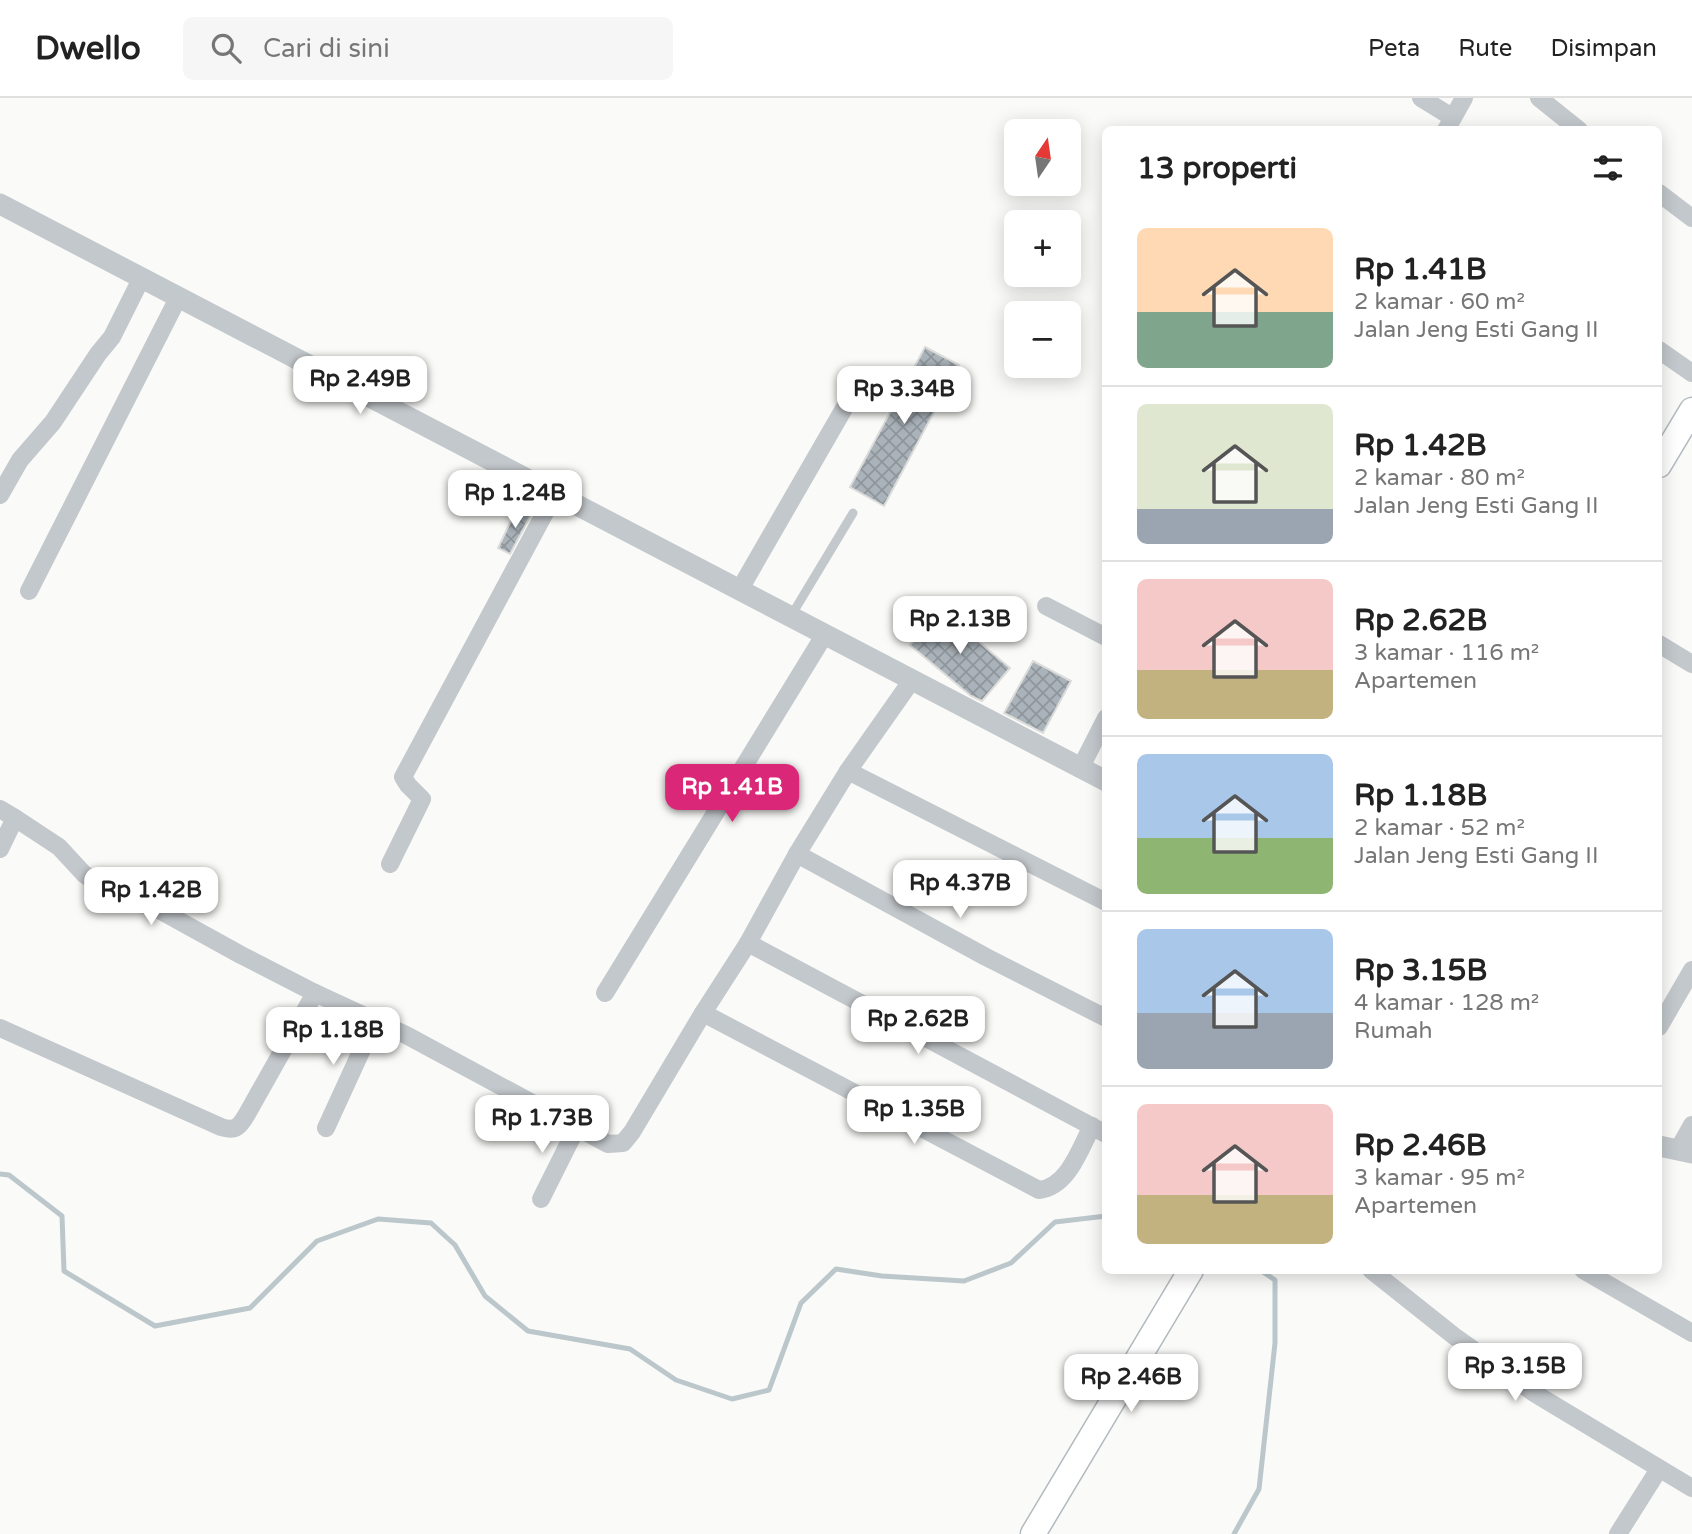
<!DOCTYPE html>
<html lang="id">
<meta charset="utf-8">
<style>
:root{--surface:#fff;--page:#f6f6f6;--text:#222;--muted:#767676;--line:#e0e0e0;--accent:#db2777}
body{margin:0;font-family:"Varela Round",sans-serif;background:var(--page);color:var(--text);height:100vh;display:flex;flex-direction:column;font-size:26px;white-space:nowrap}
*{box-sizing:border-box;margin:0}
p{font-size:23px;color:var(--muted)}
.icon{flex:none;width:38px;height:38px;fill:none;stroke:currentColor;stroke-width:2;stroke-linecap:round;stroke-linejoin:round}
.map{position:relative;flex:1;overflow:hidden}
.side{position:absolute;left:1102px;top:28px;width:560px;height:1148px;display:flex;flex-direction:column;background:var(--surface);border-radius:10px;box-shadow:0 4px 18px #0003}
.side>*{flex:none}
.needle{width:46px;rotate:13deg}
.fabs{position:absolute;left:1004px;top:21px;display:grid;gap:14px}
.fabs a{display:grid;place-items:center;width:77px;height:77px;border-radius:10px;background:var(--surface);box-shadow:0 4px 18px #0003;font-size:35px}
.price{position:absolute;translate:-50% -60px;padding:0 16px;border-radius:14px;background:#fff;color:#222;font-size:23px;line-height:46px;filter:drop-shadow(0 2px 4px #0008)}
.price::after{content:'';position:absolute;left:50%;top:42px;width:21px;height:16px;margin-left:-10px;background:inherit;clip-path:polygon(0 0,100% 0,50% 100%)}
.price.on{background:var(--accent);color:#fff}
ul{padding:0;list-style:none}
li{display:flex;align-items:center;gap:21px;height:175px;padding:0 35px}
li+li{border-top:2px solid var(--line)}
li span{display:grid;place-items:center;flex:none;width:196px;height:140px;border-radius:10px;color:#555}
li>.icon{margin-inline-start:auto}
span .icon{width:84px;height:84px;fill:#fffc;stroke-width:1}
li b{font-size:30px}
h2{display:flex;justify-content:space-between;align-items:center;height:84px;padding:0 35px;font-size:30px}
header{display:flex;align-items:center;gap:42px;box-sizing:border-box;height:98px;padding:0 35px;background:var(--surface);border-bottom:2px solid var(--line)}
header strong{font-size:33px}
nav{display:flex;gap:38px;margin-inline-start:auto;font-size:24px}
.search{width:490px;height:63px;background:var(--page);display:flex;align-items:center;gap:18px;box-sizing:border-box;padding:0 24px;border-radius:10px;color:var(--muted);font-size:26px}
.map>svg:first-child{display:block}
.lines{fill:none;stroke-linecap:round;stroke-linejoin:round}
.stream{stroke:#bbc7cb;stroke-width:5}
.building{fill:url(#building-cross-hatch);stroke:#dcdcda;stroke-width:2}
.secondary-casing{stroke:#b3babf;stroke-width:27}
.service{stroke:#c3c8cc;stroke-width:9}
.minor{stroke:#c3c8cc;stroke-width:18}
.tertiary{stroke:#c3c8cc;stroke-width:21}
.secondary{stroke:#fff;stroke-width:24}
</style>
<header>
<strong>Dwello</strong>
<div class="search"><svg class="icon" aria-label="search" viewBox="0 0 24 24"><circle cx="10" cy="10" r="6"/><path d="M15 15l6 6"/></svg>Cari di sini</div>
<nav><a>Peta</a><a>Rute</a><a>Disimpan</a></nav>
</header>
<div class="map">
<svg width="1692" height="1436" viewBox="0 0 1692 1436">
<defs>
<pattern id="building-cross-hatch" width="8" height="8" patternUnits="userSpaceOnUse" patternTransform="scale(1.75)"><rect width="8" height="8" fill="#aab3b9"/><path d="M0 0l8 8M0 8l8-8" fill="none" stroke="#8e969c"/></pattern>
</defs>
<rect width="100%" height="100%" fill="#fafaf8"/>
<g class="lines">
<g class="stream">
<polyline points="0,1076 9,1077 62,1118 64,1173 155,1228 250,1210 317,1143 378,1121 431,1125 455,1147 485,1198 528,1233 630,1251 676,1282 732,1301 769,1292 801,1205 836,1171 882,1178 964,1183 1011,1165 1055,1124 1106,1118"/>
<polyline points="1234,1436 1259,1391 1275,1245 1275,1182 1260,1172"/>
</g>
</g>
<g class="building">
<polygon points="925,249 959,267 884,408 850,389"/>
<polygon points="518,408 532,415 510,456 498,450"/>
<polygon points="940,511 1010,570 982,603 971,598 910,547"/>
<polygon points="1033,563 1071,583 1043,635 1004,615"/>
</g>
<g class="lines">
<g class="secondary-casing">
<g id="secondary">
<polyline points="1659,367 1692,312"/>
<polyline points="1033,1436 1191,1172"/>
</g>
</g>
<polyline class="service" points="791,518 853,415"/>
<g class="minor">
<polyline points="1421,0 1452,19"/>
<polyline points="1539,0 1579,32"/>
<polyline points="1446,32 1464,0"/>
<polyline points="1659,95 1692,120"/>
<polyline points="1659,252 1692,275"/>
<polyline points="0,397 20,362 53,324 98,256 112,239 141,181"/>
<polyline points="740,491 857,288"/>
<polyline points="29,493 178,200"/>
<polyline points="1046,508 1106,539"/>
<polyline points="1659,546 1692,566"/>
<polyline points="1080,671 1106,620"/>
<polyline points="848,673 1106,804"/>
<polyline points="0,711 15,720 0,751"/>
<polyline points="15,720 59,749 84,776 117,799 154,809 241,857 315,895"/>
<polyline points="797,756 986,859 1106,920"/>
<polyline points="390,766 422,701 408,687 403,679 555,396"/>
<polyline points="748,845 1106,1036"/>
<polyline points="605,895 825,536"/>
<path d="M703,915l336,177c29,-3 41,-41 53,-64"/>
<polyline points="1659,929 1692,872"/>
<path d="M0,930l221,99c15,5 19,-1 26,-13l68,-121 91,42 202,109 15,-1 9,-11 71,-119 45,-70 49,-89 51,-83 64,-91"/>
<polyline points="326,1030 375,923"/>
<polyline points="1678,1052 1692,1027"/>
<polyline points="541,1101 577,1029"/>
<polyline points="1371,1172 1454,1238 1534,1295 1692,1390"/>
<polyline points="1583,1172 1692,1235"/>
<polyline points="1618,1436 1659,1371"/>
</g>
<g class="tertiary">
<polyline points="0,106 1106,683"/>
<polyline points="1659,1048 1692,1055"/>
</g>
<use href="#secondary" class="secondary"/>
</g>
</svg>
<div class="fabs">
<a><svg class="needle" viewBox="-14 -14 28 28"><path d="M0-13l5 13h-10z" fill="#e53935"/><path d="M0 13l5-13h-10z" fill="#767676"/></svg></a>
<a>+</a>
<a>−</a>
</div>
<b class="price" style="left:360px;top:318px">Rp 2.49B</b>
<b class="price" style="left:904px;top:328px">Rp 3.34B</b>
<b class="price" style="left:515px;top:432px">Rp 1.24B</b>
<b class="price" style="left:960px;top:558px">Rp 2.13B</b>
<b class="price on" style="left:732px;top:726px">Rp 1.41B</b>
<b class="price" style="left:960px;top:822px">Rp 4.37B</b>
<b class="price" style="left:151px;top:829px">Rp 1.42B</b>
<b class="price" style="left:918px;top:958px">Rp 2.62B</b>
<b class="price" style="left:333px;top:969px">Rp 1.18B</b>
<b class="price" style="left:914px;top:1048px">Rp 1.35B</b>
<b class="price" style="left:542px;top:1057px">Rp 1.73B</b>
<b class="price" style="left:1515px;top:1305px">Rp 3.15B</b>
<b class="price" style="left:1131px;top:1316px">Rp 2.46B</b>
<section class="side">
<h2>13 properti<svg class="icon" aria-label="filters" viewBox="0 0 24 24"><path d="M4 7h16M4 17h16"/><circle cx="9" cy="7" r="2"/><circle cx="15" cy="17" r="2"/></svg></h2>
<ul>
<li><span style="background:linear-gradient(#ffd9b3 60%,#7fa58c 0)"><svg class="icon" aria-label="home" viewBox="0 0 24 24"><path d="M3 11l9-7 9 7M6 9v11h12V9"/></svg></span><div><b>Rp 1.41B</b><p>2 kamar · 60 m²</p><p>Jalan Jeng Esti Gang II</p></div></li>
<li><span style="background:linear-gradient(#dfe7d0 75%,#9aa5b1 0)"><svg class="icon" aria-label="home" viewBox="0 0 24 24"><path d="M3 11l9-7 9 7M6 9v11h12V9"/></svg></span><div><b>Rp 1.42B</b><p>2 kamar · 80 m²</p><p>Jalan Jeng Esti Gang II</p></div></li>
<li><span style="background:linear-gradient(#f6c9c9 65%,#c2b280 0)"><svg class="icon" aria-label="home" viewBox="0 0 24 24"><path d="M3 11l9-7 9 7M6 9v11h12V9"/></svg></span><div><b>Rp 2.62B</b><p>3 kamar · 116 m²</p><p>Apartemen</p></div></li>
<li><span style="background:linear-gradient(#a9c7e8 60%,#8fb573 0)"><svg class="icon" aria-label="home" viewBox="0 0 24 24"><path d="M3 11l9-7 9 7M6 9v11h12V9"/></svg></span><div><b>Rp 1.18B</b><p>2 kamar · 52 m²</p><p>Jalan Jeng Esti Gang II</p></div></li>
<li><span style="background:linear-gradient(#a9c7e8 60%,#9aa5b1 0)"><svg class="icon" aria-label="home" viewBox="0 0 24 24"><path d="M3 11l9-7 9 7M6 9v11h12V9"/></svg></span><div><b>Rp 3.15B</b><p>4 kamar · 128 m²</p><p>Rumah</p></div></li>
<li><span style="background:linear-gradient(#f6c9c9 65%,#c2b280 0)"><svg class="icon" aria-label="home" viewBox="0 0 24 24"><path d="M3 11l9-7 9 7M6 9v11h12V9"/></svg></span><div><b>Rp 2.46B</b><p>3 kamar · 95 m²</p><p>Apartemen</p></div></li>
</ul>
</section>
</div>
